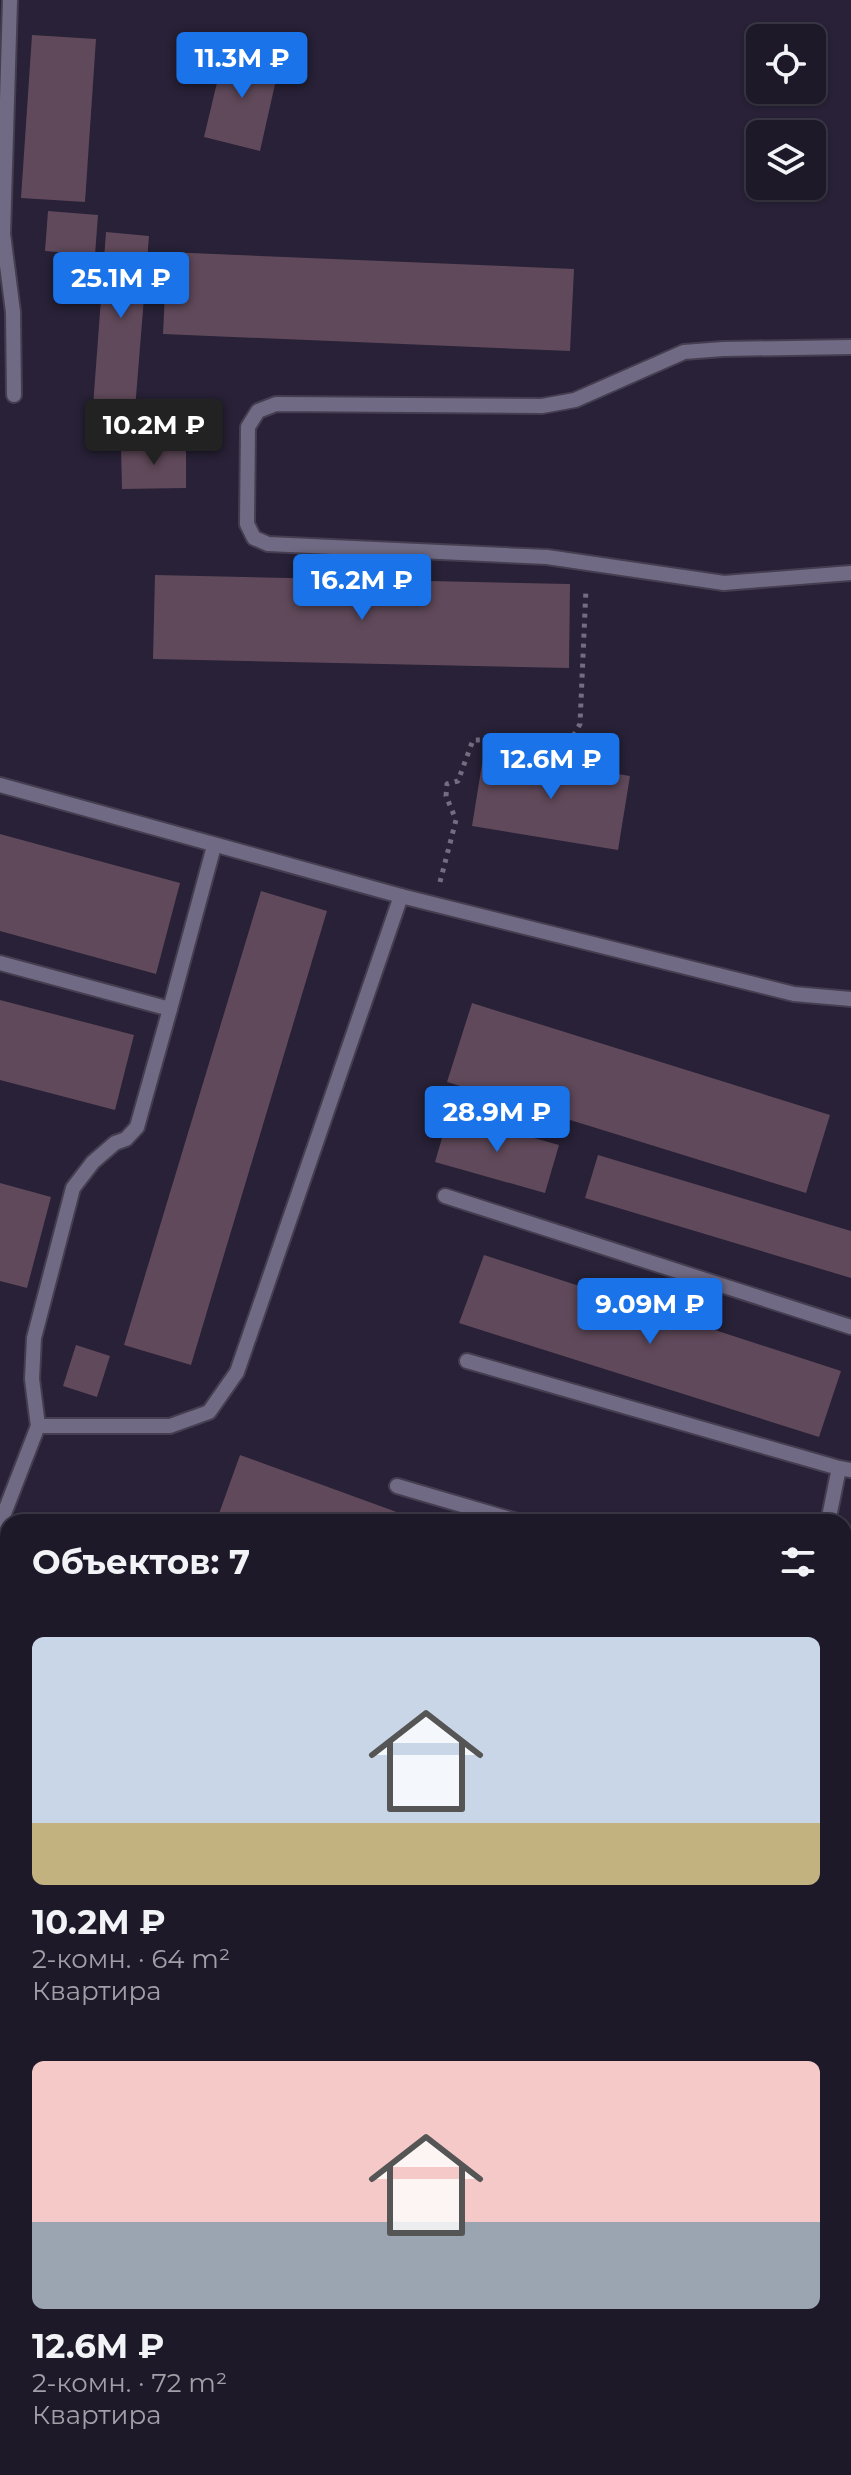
<!DOCTYPE html>
<html lang="ru">
<meta charset="utf-8">
<style>
:root{--surface:#1e1929;--page:#2b2635;--text:#f1f3f6;--muted:#a1a0a8;--line:#3c3846;--accent:#1a73e8}
body{margin:0;font-family:Montserrat,sans-serif;background:var(--page);color:var(--text);height:100vh;display:flex;flex-direction:column;font-size:30px;white-space:nowrap}
*{box-sizing:border-box;margin:0}
p{font-size:26px;color:var(--muted)}
.icon{flex:none;width:44px;height:44px;fill:none;stroke:currentColor;stroke-width:2;stroke-linecap:round;stroke-linejoin:round}
.map{position:relative;flex:1;overflow:hidden}
.drawer{position:absolute;left:0px;top:1514px;width:852px;height:962px;display:flex;flex-direction:column;background:var(--surface);border-radius:24px 24px 0 0;box-shadow:0 2px 6px #0004,0 0 0 2px var(--line)}
.drawer>*{flex:none}
.tools{position:absolute;left:746px;top:24px;display:grid;gap:16px}
.tools a{display:grid;place-items:center;width:80px;height:80px;border-radius:12px;background:var(--surface);box-shadow:0 2px 6px #0004,0 0 0 2px var(--line);font-size:40px}
.price{position:absolute;translate:-50% -68px;padding:0 18px;border-radius:8px;background:var(--accent);color:#fff;font-size:26px;line-height:52px;filter:drop-shadow(0 2px 4px #0008)}
.price::after{content:'';position:absolute;left:50%;top:48px;width:24px;height:18px;margin-left:-12px;background:inherit;clip-path:polygon(0 0,100% 0,50% 100%)}
.price.selected{background:#222;color:#fff}
ul{padding:0;list-style:none}
li{display:grid;align-content:center;gap:16px;height:424px;padding:0 32px}
li span{display:grid;place-items:center;height:248px;border-radius:12px;color:#555}
li>.icon{margin-inline-start:auto}
span .icon{width:144px;height:144px;fill:#fffc;stroke-width:1}
li b{font-size:34px}
h2{display:flex;justify-content:space-between;align-items:center;height:96px;padding:0 32px;font-size:34px}
.map>svg:first-child{display:block}
.green{fill:#163826}
.building{fill:#60495a}
.lines{fill:none;stroke-linecap:round;stroke-linejoin:round}
.service-casing{stroke:#453e50;stroke-width:18}
.secondary-casing{stroke:#453e50;stroke-width:46}
.path{stroke:#726d80;stroke-width:5;stroke-dasharray:4 6;stroke-linecap:butt}
.service{stroke:#716a84;stroke-width:14}
.secondary{stroke:#92637c;stroke-width:42}
</style>
<div class="map">
<svg width="851" height="2475" viewBox="0 0 851 2475">
<rect width="100%" height="100%" fill="#282137"/>
<polygon class="green" points="0,2026 8,2029 8,2094 0,2113"/>
<g class="building">
<polygon points="32,35 96,39 85,202 21,198"/>
<polygon points="225,49 280,62 260,151 204,137"/>
<polygon points="48,211 98,215 95,255 45,251"/>
<polygon points="106,232 149,236 135,409 93,406"/>
<polygon points="167,252 574,269 570,351 163,334"/>
<polygon points="186,446 186,488 122,489 121,447"/>
<polygon points="155,575 570,584 569,668 153,659"/>
<polygon points="484,752 630,776 618,850 472,826"/>
<polygon points="0,834 180,883 156,974 0,931"/>
<polygon points="261,891 327,911 191,1365 124,1345"/>
<polygon points="0,1000 134,1035 115,1110 0,1080"/>
<polygon points="472,1003 830,1115 806,1193 447,1082"/>
<polygon points="449,1114 559,1145 545,1193 435,1162"/>
<polygon points="598,1155 851,1231 851,1278 585,1198"/>
<polygon points="0,1183 51,1197 27,1288 0,1281"/>
<polygon points="484,1255 841,1371 819,1437 459,1323"/>
<polygon points="76,1345 110,1356 97,1397 63,1386"/>
<polygon points="240,1455 424,1522 216,1522"/>
<polygon points="30,1515 54,1521 54,1522 28,1522"/>
</g>
<g class="lines">
<g class="service-casing">
<g id="service">
<polyline points="10,0 3,234 13,312 14,395"/>
<polyline points="851,347 723,349 684,352 575,400 542,406 276,404 258,411 248,427 247,524 254,538 268,544 547,557 724,583 851,573"/>
<polyline points="0,785 401,896"/>
<polyline points="0,963 170,1009 214,846"/>
<polyline points="445,1196 851,1327"/>
<polyline points="467,1361 839,1468"/>
<polyline points="38,1426 32,1379 34,1338 73,1188 93,1162 115,1143 126,1139 137,1127 170,1009"/>
<polyline points="397,1486 520,1522"/>
<polyline points="828,1522 839,1468 851,1470"/>
<polyline points="0,1524 38,1426 170,1426 209,1412 237,1372 401,896 794,994 851,999"/>
</g>
</g>
<g class="secondary-casing">
<g id="secondary">
<polyline points="0,1765 8,1767"/>
<polyline points="844,2015 851,2018"/>
</g>
</g>
<polyline class="path" points="440,882 456,820 446,796 447,784 458,781 473,740 571,740 580,724 586,588"/>
<use href="#service" class="service"/>
<use href="#secondary" class="secondary"/>
</g>
</svg>
<div class="tools">
<a><svg class="icon" aria-label="locate" viewBox="0 0 24 24"><circle cx="12" cy="12" r="6"/><path d="M12 2v4M12 18v4M2 12h4M18 12h4"/></svg></a>
<a><svg class="icon" aria-label="layers" viewBox="0 0 24 24"><path d="M12 4l9 5-9 5-9-5zM3 14l9 5 9-5"/></svg></a>
</div>
<b class="price" style="left:242px;top:100px">11.3M ₽</b>
<b class="price" style="left:121px;top:320px">25.1M ₽</b>
<b class="price selected" style="left:154px;top:467px">10.2M ₽</b>
<b class="price" style="left:362px;top:622px">16.2M ₽</b>
<b class="price" style="left:551px;top:801px">12.6M ₽</b>
<b class="price" style="left:497px;top:1154px">28.9M ₽</b>
<b class="price" style="left:650px;top:1346px">9.09M ₽</b>
<section class="drawer">
<h2>Объектов: 7<svg class="icon" aria-label="filters" viewBox="0 0 24 24"><path d="M4 7h16M4 17h16"/><circle cx="9" cy="7" r="2"/><circle cx="15" cy="17" r="2"/></svg></h2>
<ul>
<li><span style="background:linear-gradient(#c9d6e8 75%,#c2b280 0)"><svg class="icon" aria-label="home" viewBox="0 0 24 24"><path d="M3 11l9-7 9 7M6 9v11h12V9"/></svg></span><div><b>10.2M ₽</b><p>2-комн. · 64 m²</p><p>Квартира</p></div></li>
<li><span style="background:linear-gradient(#f6c9c9 65%,#9aa5b1 0)"><svg class="icon" aria-label="home" viewBox="0 0 24 24"><path d="M3 11l9-7 9 7M6 9v11h12V9"/></svg></span><div><b>12.6M ₽</b><p>2-комн. · 72 m²</p><p>Квартира</p></div></li>
</ul>
</section>
</div>
